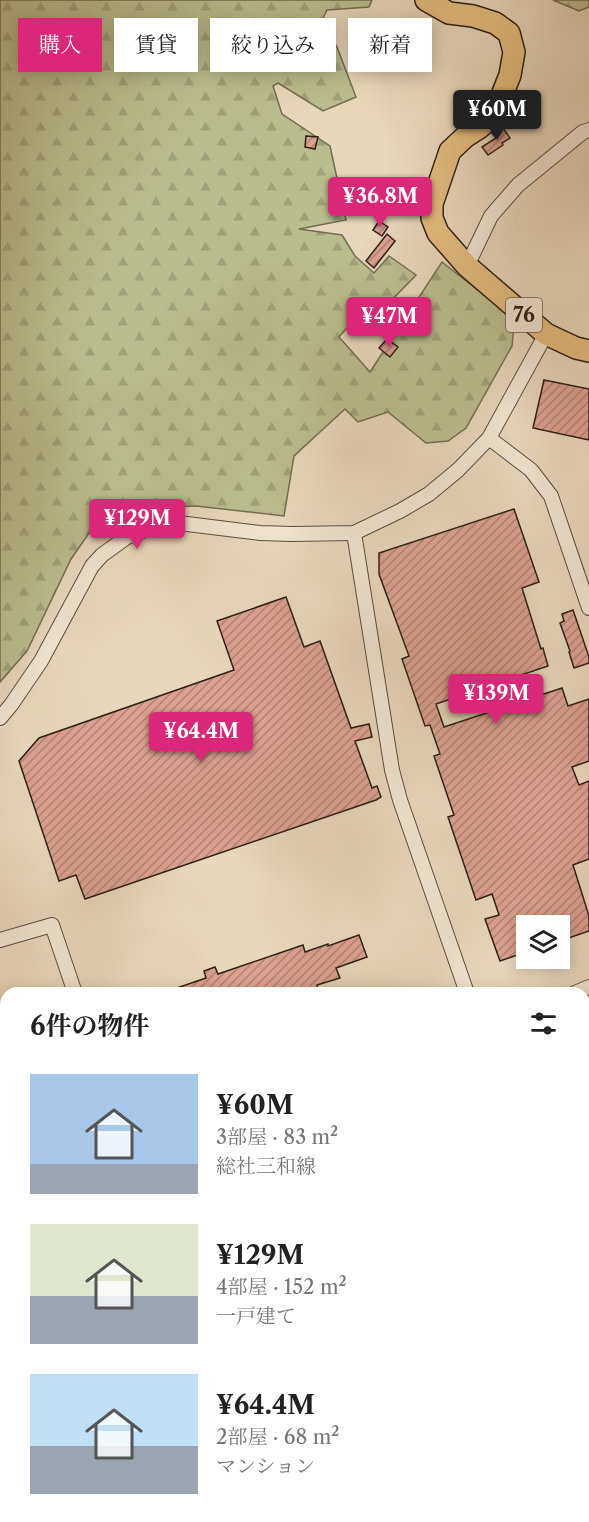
<!DOCTYPE html>
<html lang="ja">
<meta charset="utf-8">
<style>
:root{--surface:#fff;--page:#f6f6f6;--text:#222;--muted:#767676;--accent:#db2777}
body{margin:0;font-family:"Libre Caslon Text","Noto Serif JP",serif;background:var(--page);color:var(--text);height:100vh;display:flex;flex-direction:column;font-size:22px;white-space:nowrap}
*{box-sizing:border-box;margin:0}
p{font-size:20px;color:var(--muted)}
.icon{flex:none;width:33px;height:33px;fill:none;stroke:currentColor;stroke-width:2;stroke-linecap:round;stroke-linejoin:round}
.map{position:relative;flex:1;overflow:hidden}
.details{position:absolute;left:0px;top:987px;width:590px;height:536px;display:flex;flex-direction:column;background:var(--surface);border-radius:18px 18px 0 0;box-shadow:0 3px 15px #0003}
.details>*{flex:none}
.guide{position:absolute;left:18px;top:18px;width:554px;height:54px;display:flex;gap:12px}
.fabs{position:absolute;left:516px;top:915px;display:grid;gap:12px}
.fabs a{display:grid;place-items:center;width:54px;height:54px;border-radius:0px;background:var(--surface);box-shadow:0 3px 15px #0003;font-size:30px}
.price{position:absolute;translate:-50% -51px;padding:0 14px;border-radius:6px;background:var(--accent);color:#fff;font-size:20px;line-height:39px;filter:drop-shadow(0 2px 3px #0008)}
.price::after{content:'';position:absolute;left:50%;top:36px;width:18px;height:14px;margin-left:-9px;background:inherit;clip-path:polygon(0 0,100% 0,50% 100%)}
.price.selected{background:#222;color:#fff}
ul{padding:0;list-style:none}
li{display:flex;align-items:center;gap:18px;height:150px;padding:0 30px}
li span{display:grid;place-items:center;flex:none;width:168px;height:120px;border-radius:0px;color:#555}
li>.icon{margin-inline-start:auto}
span .icon{width:72px;height:72px;fill:#fffc;stroke-width:1}
li b{font-size:26px}
h2{display:flex;justify-content:space-between;align-items:center;height:72px;padding:0 30px;font-size:26px}
.pill{padding:0 21px;border-radius:0px;background:var(--surface);box-shadow:0 3px 15px #0003;font-size:21px;line-height:54px}
.pill.selected{background:var(--accent);color:#fff}
.map>svg:first-child{display:block}
.forest{fill:url(#forest-firs);stroke:#736e51;stroke-width:1.5}
.lines{fill:none;stroke-linecap:round;stroke-linejoin:round}
.stream{stroke:#6c7c72;stroke-width:4}
.building{fill:url(#building-hatch);stroke:#2c1f15;stroke-width:1.5}
.minor-casing{stroke:#5b4d3e;stroke-width:16}
.primary-casing{stroke:#2c1f15;stroke-width:24}
.minor{stroke:#f0e6d3;stroke-width:14}
.primary{stroke:#e4bc7e;stroke-width:21}
.labels{text-anchor:middle;stroke-width:4.5;stroke-linejoin:round;paint-order:stroke}
.shield{fill:#f0e6d3;stroke:#675b4e;stroke-width:1.5}
.shield-label{font-size:20px;font-weight:bold;fill:#2c1f15}
</style>
<div class="map">
<svg width="589" height="1522" viewBox="0 0 589 1522">
<defs>
<pattern id="forest-firs" width="22" height="20" patternUnits="userSpaceOnUse" patternTransform="scale(1.5)"><rect width="22" height="20" fill="#babe8d"/><path d="M5 1l3.5 6h-7zM16 11l3.5 6h-7z" fill="#a0a379"/></pattern>
<pattern id="building-hatch" width="6" height="6" patternUnits="userSpaceOnUse" patternTransform="scale(1.5)"><rect width="6" height="6" fill="#dca18f"/><path d="M-1 1l2-2M0 6l6-6M5 7l2-2" fill="none" stroke="#b38374"/></pattern>
</defs>
<rect width="100%" height="100%" fill="#e8d8bb"/>
<filter id="stains"><feTurbulence type="fractalNoise" baseFrequency=".00333" numOctaves="4"/><feColorMatrix values="0 0 0 0 .2 0 0 0 0 .09 0 0 0 0 .02 0 0 0 .5 -.17"/></filter>
<radialGradient id="worn" r=".72"><stop offset=".6" stop-color="#630" stop-opacity="0"/><stop offset="1" stop-color="#630" stop-opacity=".3"/></radialGradient>
<g class="forest">
<polygon points="0,0 372,0 369,7 327,10 322,20 337,47 356,97 323,111 278,83 273,86 282,114 330,146 346,220 299,229 342,235 355,256 374,273 389,256 416,275 383,309 366,305 339,337 370,372 442,262 503,310 514,325 512,346 466,428 448,441 426,443 388,412 358,422 345,409 294,456 284,516 196,506 134,508 94,526 71,559 27,651 0,682"/>
<polygon points="553,0 589,0 589,7 579,11"/>
<polygon points="589,1121 589,1169 584,1168 584,1125"/>
<polygon points="0,1124 6,1127 6,1516 430,1517 425,1522 0,1522"/>
<polygon points="584,1238 589,1240 589,1313 584,1310"/>
</g>
<g class="lines">
<g class="stream">
<polyline points="584,1428 589,1427"/>
<polyline points="493,1522 497,1516"/>
<polyline points="527,1522 530,1516"/>
</g>
</g>
<g class="building">
<polygon points="501,125 510,138 502,143 503,145 488,155 482,147 496,138 492,133"/>
<polygon points="306,136 318,137 315,149 305,147"/>
<polygon points="379,221 388,227 382,236 373,230"/>
<polygon points="387,234 395,241 374,268 366,261"/>
<polygon points="387,339 398,347 390,357 379,348"/>
<polygon points="544,380 589,389 589,440 533,428"/>
<polygon points="514,509 539,582 522,588 541,649 543,648 548,666 436,704 444,727 562,688 568,706 589,699 589,761 572,767 579,785 589,781 589,859 573,865 589,916 589,931 560,941 560,926 526,926 526,952 500,961 485,919 499,915 492,894 476,900 448,817 454,815 434,756 440,754 430,725 425,726 402,659 409,656 379,574 379,553"/>
<polygon points="286,597 304,647 320,641 351,728 369,724 372,737 355,741 372,788 377,786 381,797 376,800 85,899 76,875 59,881 19,761 39,738 234,670 217,621"/>
<polygon points="573,610 589,657 589,663 574,668 569,652 570,651 560,623 564,621 562,614"/>
<polygon points="359,935 367,957 336,968 340,978 317,985 319,993 168,993 168,991 206,978 204,971 215,967 218,974 303,945 305,952 328,944 328,946"/>
</g>
<g class="lines">
<g class="minor-casing">
<g id="minor">
<polyline points="467,266 491,216 518,185 583,132 589,130"/>
<polyline points="489,438 531,470 551,496 589,608"/>
<polyline points="354,533 392,770 400,800 467,993"/>
<polyline points="0,718 11,705 41,661 92,566 102,555 127,537 157,525 179,523 260,533 292,534 354,533 400,511 429,494 458,470 489,438 546,334"/>
<polyline points="0,940 52,925 75,993"/>
<polyline points="575,993 589,987"/>
<polyline points="584,1185 589,1181"/>
<polyline points="584,1334 589,1329"/>
<polyline points="554,1516 560,1522"/>
<polyline points="164,1522 169,1522"/>
<polyline points="504,1522 511,1516"/>
</g>
</g>
<g class="primary-casing">
<polyline id="primary" points="426,0 449,13 473,16 495,23 509,33 514,52 510,75 495,113 479,128 465,137 450,151 432,204 432,218 438,233 467,266 546,334 576,348 589,351"/>
</g>
<use href="#minor" class="minor"/>
<use href="#primary" class="primary"/>
</g>
<g class="labels">
<rect class="shield" x="506" y="298" width="36" height="34" rx="4.5"/>
<g class="shield-label">
<text x="524" y="322">76</text>
</g>
</g>
<rect width="100%" height="100%" filter="url(#stains)"/>
<rect width="100%" height="100%" fill="url(#worn)"/>
</svg>
<div class="fabs">
<a><svg class="icon" aria-label="layers" viewBox="0 0 24 24"><path d="M12 4l9 5-9 5-9-5zM3 14l9 5 9-5"/></svg></a>
</div>
<b class="price selected" style="left:497px;top:141px">¥60M</b>
<b class="price" style="left:380px;top:228px">¥36.8M</b>
<b class="price" style="left:389px;top:348px">¥47M</b>
<b class="price" style="left:137px;top:550px">¥129M</b>
<b class="price" style="left:496px;top:725px">¥139M</b>
<b class="price" style="left:201px;top:763px">¥64.4M</b>
<div class="guide">
<a class="pill selected">購入</a>
<a class="pill">賃貸</a>
<a class="pill">絞り込み</a>
<a class="pill">新着</a>
</div>
<section class="details">
<h2>6件の物件<svg class="icon" aria-label="filters" viewBox="0 0 24 24"><path d="M4 7h16M4 17h16"/><circle cx="9" cy="7" r="2"/><circle cx="15" cy="17" r="2"/></svg></h2>
<ul>
<li><span style="background:linear-gradient(#a9c7e8 75%,#9aa5b1 0)"><svg class="icon" aria-label="home" viewBox="0 0 24 24"><path d="M3 11l9-7 9 7M6 9v11h12V9"/></svg></span><div><b>¥60M</b><p>3部屋 · 83 m²</p><p>総社三和線</p></div></li>
<li><span style="background:linear-gradient(#dfe7d0 60%,#9aa5b1 0)"><svg class="icon" aria-label="home" viewBox="0 0 24 24"><path d="M3 11l9-7 9 7M6 9v11h12V9"/></svg></span><div><b>¥129M</b><p>4部屋 · 152 m²</p><p>一戸建て</p></div></li>
<li><span style="background:linear-gradient(#bfe0f5 60%,#9aa5b1 0)"><svg class="icon" aria-label="home" viewBox="0 0 24 24"><path d="M3 11l9-7 9 7M6 9v11h12V9"/></svg></span><div><b>¥64.4M</b><p>2部屋 · 68 m²</p><p>マンション</p></div></li>
</ul>
</section>
</div>
